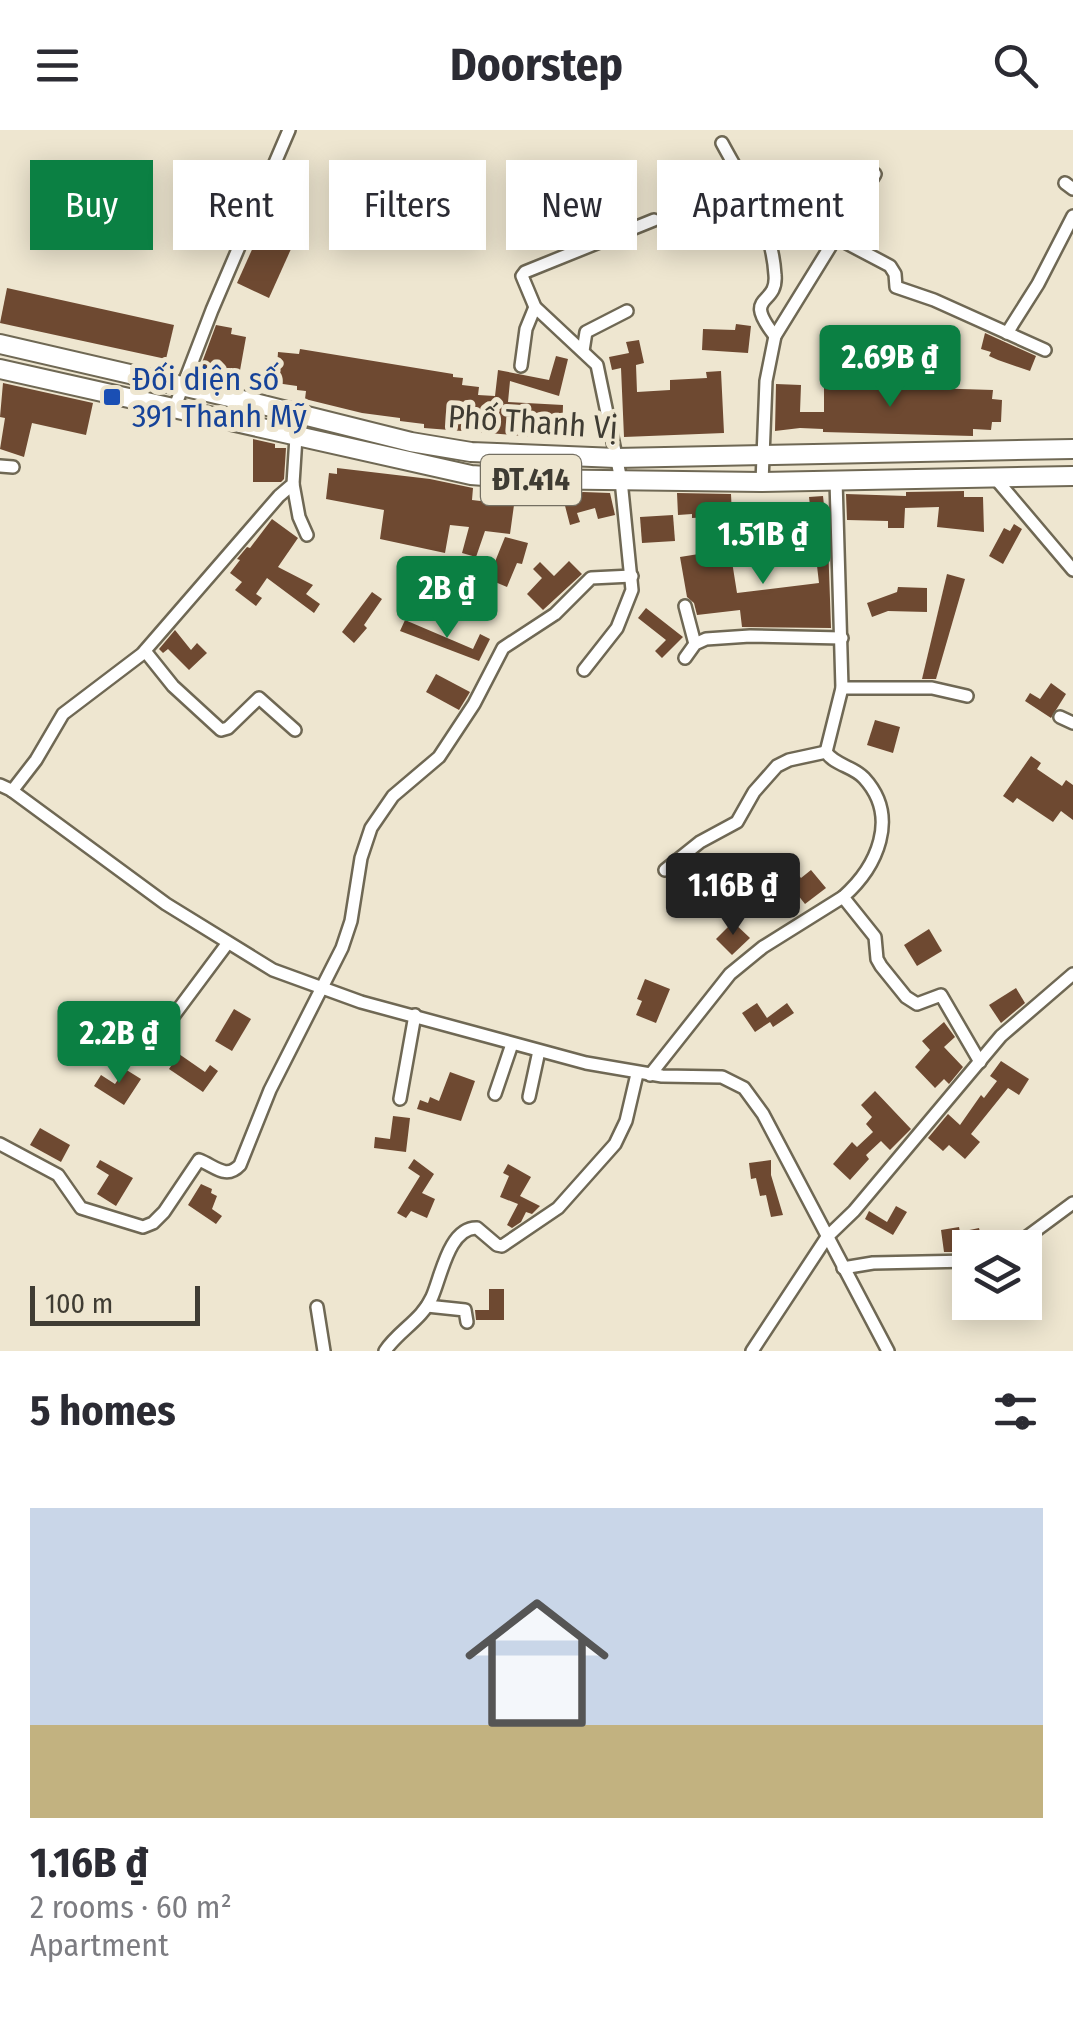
<!DOCTYPE html>
<meta charset="utf-8">
<style>
:root{--surface:#fff;--page:#f7f7f7;--text:#2b2b33;--muted:#7c7c81;--accent:#0b8043}
body{margin:0;font-family:"Fira Sans Condensed",sans-serif;background:var(--page);color:var(--text);height:100vh;display:flex;flex-direction:column;font-size:38px;white-space:nowrap}
*{box-sizing:border-box;margin:0}
p{font-size:32px;color:var(--muted)}
.icon{flex:none;width:55px;height:55px;fill:none;stroke:currentColor;stroke-width:2;stroke-linecap:round;stroke-linejoin:round}
.map{position:relative;height:1221px;overflow:hidden}
.sheet{display:flex;flex-direction:column;background:var(--surface);flex:1}
.sheet>*{flex:none}
.banner{position:absolute;left:30px;top:30px;width:1015px;height:90px;display:flex;gap:20px}
.fabs{position:absolute;left:952px;top:1100px;display:grid;gap:20px}
.fabs a{display:grid;place-items:center;width:90px;height:90px;border-radius:0px;background:var(--surface);box-shadow:0 5px 25px #0003;font-size:50px}
.scale{position:absolute;left:30px;bottom:25px;width:170px;box-sizing:border-box;padding-left:10px;border:5px solid #3f3c33;border-top:0;font-size:28px;line-height:35px;white-space:nowrap;color:#3f3c33;-webkit-text-stroke:8px #eee6d0;paint-order:stroke}
.price{position:absolute;translate:-50% -85px;padding:0 22px;border-radius:10px;background:var(--accent);color:#fff;font-size:32px;line-height:65px;filter:drop-shadow(0 2px 5px #0008)}
.price::after{content:'';position:absolute;left:50%;top:60px;width:30px;height:22px;margin-left:-15px;background:inherit;clip-path:polygon(0 0,100% 0,50% 100%)}
.price.active{background:#222;color:#fff}
ul{padding:0;list-style:none}
li{display:grid;align-content:center;gap:20px;height:530px;padding:0 30px}
li span{display:grid;place-items:center;height:310px;border-radius:0px;color:#555}
li>.icon{margin-inline-start:auto}
span .icon{width:180px;height:180px;fill:#fffc;stroke-width:1}
li b{font-size:42px}
h2{display:flex;justify-content:space-between;align-items:center;height:120px;padding:0 30px;font-size:42px}
.pill{padding:0 35px;border-radius:0px;background:var(--surface);box-shadow:0 5px 25px #0003;font-size:35px;line-height:90px}
.pill.active{background:var(--accent);color:#fff}
header{display:flex;justify-content:space-between;align-items:center;height:130px;padding:0 30px;background:var(--surface);font-size:45px;font-weight:700}
.map>svg:first-child{display:block}
.building{fill:#6e4931}
.lines{fill:none;stroke-linecap:round;stroke-linejoin:round}
.street-casing{stroke:#6f6854;stroke-width:16}
.primary-casing{stroke:#6f6854;stroke-width:22}
.street{stroke:#fff;stroke-width:11}
.primary{stroke:#fff;stroke-width:18}
.transit-dot{fill:#1a4fb4;stroke:#eee6d0;stroke-width:4}
.labels{text-anchor:middle;stroke-width:10;stroke-linejoin:round;paint-order:stroke}
.shield{fill:#eee6d0;stroke:#746f62;stroke-width:2.5}
.shield-label{font-size:30px;font-weight:bold;fill:#3f3c33}
.transit-label{font-size:32px;fill:#164399;stroke:#eee6d0;text-anchor:start}
.street-label{font-size:32px;fill:#3f3c33;stroke:#eee6d0}
</style>
<header><svg class="icon" aria-label="menu" viewBox="0 0 24 24"><path d="M4 6h16M4 12h16M4 18h16"/></svg>Doorstep<svg class="icon" aria-label="search" viewBox="0 0 24 24"><circle cx="10" cy="10" r="6"/><path d="M15 15l6 6"/></svg></header>
<div class="map">
<svg width="1073" height="1221" viewBox="0 0 1073 1221">
<rect width="100%" height="100%" fill="#eee6d0"/>
<g class="building">
<polygon points="259,104 291,119 269,168 237,153"/>
<polygon points="7,158 174,195 166,229 0,193"/>
<polygon points="736,194 751,196 748,223 702,220 703,199 735,200"/>
<polygon points="216,195 232,198 231,204 246,207 239,246 200,238"/>
<polygon points="985,203 1036,226 1030,241 998,230 989,226 991,222 981,219"/>
<polygon points="639,210 644,233 636,235 637,262 670,260 670,250 707,248 706,242 721,241 724,303 624,307 621,238 612,240 609,227 629,223 626,212"/>
<polygon points="300,219 453,244 453,247 463,248 462,255 479,257 478,265 495,266 498,240 549,250 556,226 568,229 559,266 510,251 508,272 563,275 562,309 424,298 424,294 400,291 400,288 362,283 305,269 306,261 297,260 297,256 276,253 278,222 299,224"/>
<polygon points="851,242 864,243 863,256 993,260 992,269 1002,270 1001,292 992,292 991,300 973,299 973,306 823,302 823,299 800,298 775,301 776,254 801,255 800,282 824,282 824,255 851,256"/>
<polygon points="3,253 93,273 86,305 32,293 24,327 0,319 5,288 0,287"/>
<polygon points="253,309 275,314 275,318 286,318 284,349 281,352 253,352"/>
<polygon points="337,338 430,349 473,358 472,370 514,375 510,404 485,401 476,427 462,423 469,397 450,395 445,423 380,409 384,380 326,369 329,343 337,344"/>
<polygon points="964,361 964,367 983,367 984,402 937,397 939,377 905,378 904,398 888,398 888,391 847,390 846,364 906,366 906,362"/>
<polygon points="583,362 610,363 615,385 598,389 595,378 577,383 580,392 570,395 563,368"/>
<polygon points="677,363 731,364 732,386 692,388 692,384 678,385"/>
<polygon points="823,366 828,412 831,498 742,497 740,480 697,485 694,473 687,467 680,427 730,419 737,463 819,453 809,367"/>
<polygon points="673,385 675,411 642,413 640,387"/>
<polygon points="272,389 298,408 278,437 313,455 306,464 320,474 314,483 267,448 256,464 262,468 256,476 235,460 242,452 230,443 240,430 237,429 247,417 250,418"/>
<polygon points="1014,394 1022,399 1003,434 989,426 1004,398 1010,401"/>
<polygon points="505,407 528,413 522,434 517,433 507,457 488,449"/>
<polygon points="569,431 582,444 543,480 527,464 542,448 533,439 540,432 554,446"/>
<polygon points="947,444 965,449 936,549 922,549"/>
<polygon points="898,457 927,458 927,482 888,481 872,487 867,473 897,462"/>
<polygon points="372,462 382,469 364,495 367,498 354,513 342,502"/>
<polygon points="646,478 683,507 662,528 655,521 666,510 638,488"/>
<polygon points="405,490 473,519 480,504 490,509 479,531 400,501"/>
<polygon points="175,500 191,520 197,513 207,523 189,540 168,519 163,523 159,519"/>
<polygon points="436,544 470,562 459,580 426,562"/>
<polygon points="1051,553 1066,564 1051,588 1025,571 1030,563 1040,569"/>
<polygon points="875,590 900,597 893,623 867,615"/>
<polygon points="1031,626 1041,633 1037,639 1062,656 1066,650 1073,655 1073,690 1061,681 1053,692 1017,668 1013,673 1003,666"/>
<polygon points="811,740 826,758 805,774 786,750 796,742 801,748"/>
<polygon points="733,792 750,808 732,825 716,809"/>
<polygon points="929,799 942,821 917,836 904,815"/>
<polygon points="645,849 670,859 656,893 636,885 642,871 637,869"/>
<polygon points="1016,858 1025,873 1001,893 989,875"/>
<polygon points="757,873 767,888 787,873 794,883 773,897 770,892 755,902 742,883"/>
<polygon points="234,879 251,889 232,921 215,911"/>
<polygon points="944,892 955,907 944,917 963,937 949,954 944,949 935,958 915,937 930,920 922,911"/>
<polygon points="179,924 205,942 210,935 218,941 203,962 169,939"/>
<polygon points="1001,931 1029,949 1019,965 1008,958 971,1004 980,1012 965,1029 949,1015 943,1021 928,1008 948,984 960,995 981,965 984,968 997,951 990,946"/>
<polygon points="125,939 141,949 124,975 94,956 101,945 115,954"/>
<polygon points="450,942 475,951 461,991 417,979 420,970 428,973 430,967 439,971"/>
<polygon points="875,961 911,999 890,1020 881,1011 866,1025 869,1029 850,1050 833,1034 852,1012 857,1017 873,1002 866,994 872,987 861,975"/>
<polygon points="393,986 410,988 406,1022 374,1018 375,1007 390,1009"/>
<polygon points="40,998 70,1015 61,1032 30,1015"/>
<polygon points="414,1029 434,1044 422,1063 435,1069 427,1088 411,1081 406,1088 397,1083 420,1046 408,1038"/>
<polygon points="100,1030 133,1048 116,1076 97,1064 109,1045 96,1037"/>
<polygon points="771,1030 771,1045 783,1085 771,1087 766,1065 760,1066 756,1048 751,1049 749,1033"/>
<polygon points="508,1034 531,1047 520,1066 540,1076 532,1084 526,1082 521,1092 512,1098 507,1095 518,1074 500,1067 509,1046 503,1043"/>
<polygon points="201,1054 212,1059 211,1063 217,1066 212,1079 222,1086 216,1094 188,1075"/>
<polygon points="896,1076 907,1082 893,1105 865,1089 869,1081 887,1092"/>
<polygon points="959,1097 960,1102 979,1098 984,1118 962,1118 963,1122 944,1122 941,1100"/>
<polygon points="489,1159 504,1159 504,1190 476,1190 475,1180 489,1180"/>
</g>
<g class="lines">
<g class="street-casing">
<g id="street">
<path d="M722,13c23,43 50,81 53,132 3,32 -34,18 0,61"/>
<polyline points="1065,53 1073,59"/>
<polyline points="837,108 890,136 895,144 896,157 934,170 1045,220"/>
<polyline points="1007,203 1038,154 1073,86"/>
<polyline points="583,221 586,202 627,181"/>
<polyline points="521,236 526,199 535,177"/>
<polyline points="174,279 212,180 289,0"/>
<polyline points="0,336 13,337"/>
<polyline points="995,348 1073,440"/>
<path d="M836,350l6,208 -16,64c8,13 27,14 38,26 36,39 13,89 -21,119l32,40 2,22 4,7 25,31 11,7 24,-9 39,67"/>
<polyline points="762,352 766,251 775,206 875,44"/>
<polyline points="293,354 299,387 307,405"/>
<polyline points="685,476 695,514"/>
<polyline points="145,521 173,556 221,600 228,598 259,568 295,600"/>
<polyline points="685,528 695,514 706,509 750,506 842,508"/>
<polyline points="584,540 617,498 632,460 621,350 597,235 535,177 522,146 525,142 654,90"/>
<polyline points="842,558 932,558 967,566"/>
<polyline points="1060,587 1073,593"/>
<polyline points="0,655 11,660 166,774 273,840 361,872 586,933 662,946 722,947 744,958 763,984 888,1221"/>
<polyline points="12,661 36,630 63,584 142,524 279,366 293,354 296,307"/>
<polyline points="665,740 700,712 737,692 754,662 777,636 789,630 826,622"/>
<polyline points="148,920 227,814"/>
<polyline points="650,945 730,844 763,817 843,767"/>
<polyline points="495,964 512,914"/>
<polyline points="529,967 539,921"/>
<polyline points="400,969 415,885"/>
<path d="M0,1014l58,31 23,33 62,19 10,-4 11,-11 35,-52c16,6 27,20 41,5l30,-75 72,-142 9,-27 10,-63 10,-30 22,-32 46,-39 35,-53 29,-56 52,-34 36,-36 41,-2"/>
<polyline points="1012,1118 1073,1073"/>
<polyline points="843,1138 873,1133 970,1131"/>
<polyline points="1025,1171 1026,1177"/>
<polyline points="427,1176 465,1180 467,1192"/>
<polyline points="317,1177 324,1221"/>
<path d="M385,1221c13,-20 37,-31 47,-54 9,-20 17,-70 45,-69l20,17 5,1 56,-38 57,-64 11,-23 11,-47"/>
<polyline points="752,1221 827,1107 854,1081 1001,906 1073,844"/>
</g>
</g>
<g class="primary-casing">
<g id="primary">
<polyline points="0,214 255,273 411,312 471,322 616,328 1073,319"/>
<polyline points="0,239 471,345 525,349 762,352 1073,346"/>
</g>
</g>
<use href="#street" class="street"/>
<use href="#primary" class="primary"/>
</g>
<rect class="transit-dot" x="102" y="257" width="20" height="20" rx="5"/>
<g class="labels">
<rect class="shield" x="481" y="325" width="100" height="50" rx="8"/>
<g class="shield-label">
<text x="531" y="360">ĐT.414</text>
</g>
<g class="transit-label">
<text x="132" y="260">Đối diện số<tspan x="132" dy="37">391 Thanh Mỹ</tspan></text>
</g>
<g class="street-label">
<text transform="translate(533 292) rotate(4)" y="11">Phố Thanh Vị</text>
</g>
</g>
</svg>
<div class="fabs">
<a><svg class="icon" aria-label="layers" viewBox="0 0 24 24"><path d="M12 4l9 5-9 5-9-5zM3 14l9 5 9-5"/></svg></a>
</div>
<div class="scale">100 m</div>
<b class="price" style="left:890px;top:280px">2.69B ₫</b>
<b class="price" style="left:763px;top:457px">1.51B ₫</b>
<b class="price" style="left:447px;top:511px">2B ₫</b>
<b class="price active" style="left:733px;top:808px">1.16B ₫</b>
<b class="price" style="left:119px;top:956px">2.2B ₫</b>
<div class="banner">
<a class="pill active">Buy</a>
<a class="pill">Rent</a>
<a class="pill">Filters</a>
<a class="pill">New</a>
<a class="pill">Apartment</a>
</div>
</div>
<section class="sheet">
<h2>5 homes<svg class="icon" aria-label="filters" viewBox="0 0 24 24"><path d="M4 7h16M4 17h16"/><circle cx="9" cy="7" r="2"/><circle cx="15" cy="17" r="2"/></svg></h2>
<ul>
<li><span style="background:linear-gradient(#c9d6e8 70%,#c2b280 0)"><svg class="icon" aria-label="home" viewBox="0 0 24 24"><path d="M3 11l9-7 9 7M6 9v11h12V9"/></svg></span><div><b>1.16B ₫</b><p>2 rooms · 60 m²</p><p>Apartment</p></div></li>
</ul>
</section>
